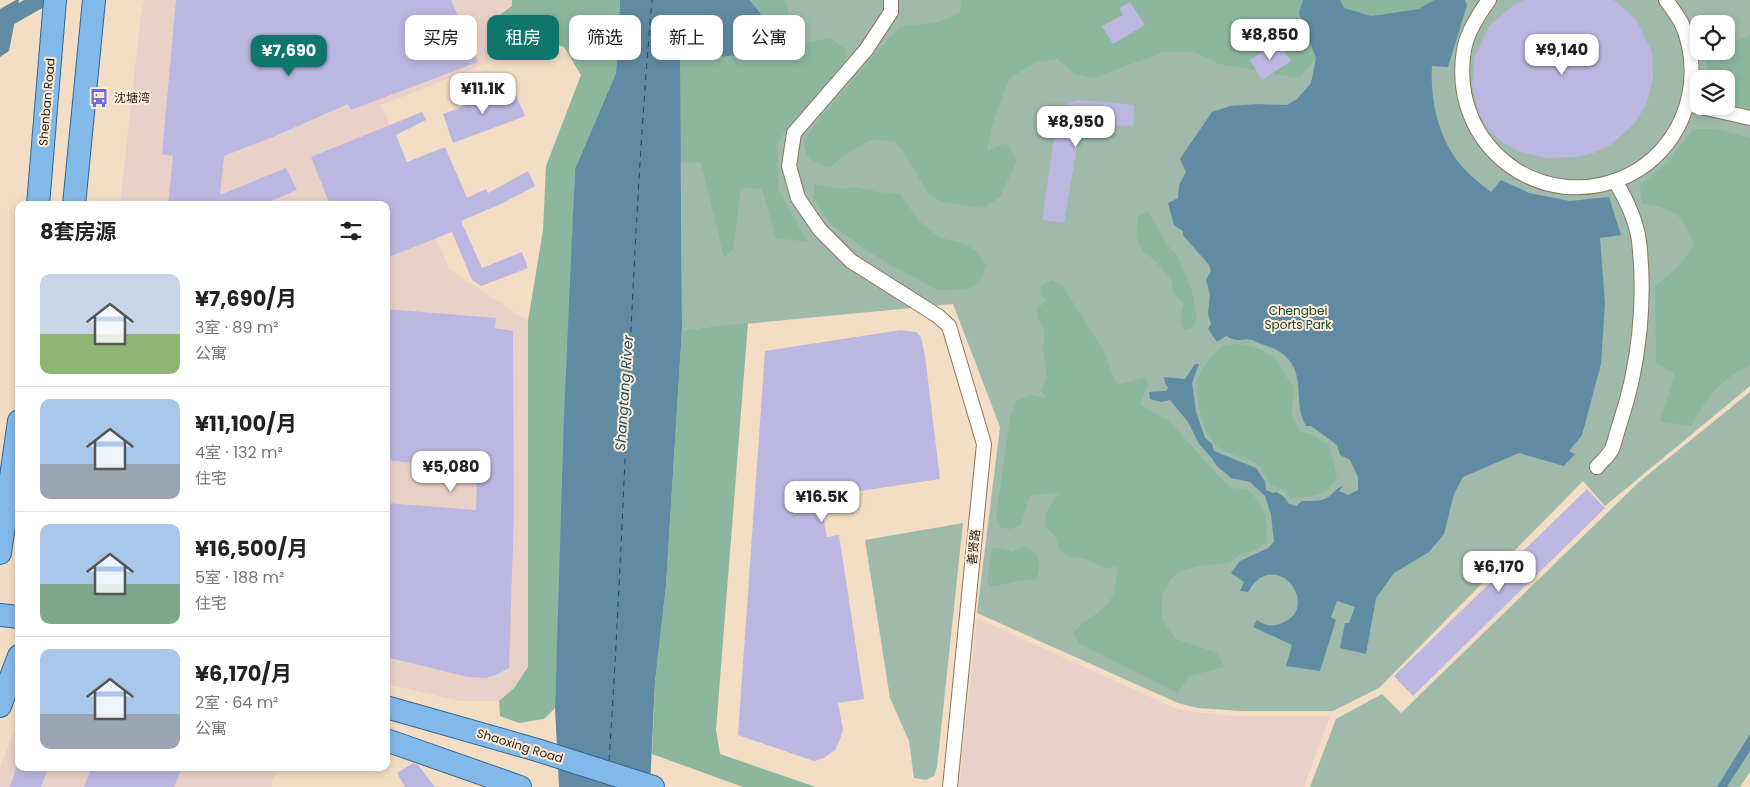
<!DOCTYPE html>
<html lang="zh">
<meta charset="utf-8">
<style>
:root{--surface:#fff;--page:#f6f6f6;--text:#222;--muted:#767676;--line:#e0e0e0;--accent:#0f766e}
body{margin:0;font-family:Poppins,"Noto Sans SC",sans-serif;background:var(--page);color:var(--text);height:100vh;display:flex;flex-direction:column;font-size:19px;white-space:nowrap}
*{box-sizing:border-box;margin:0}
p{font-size:16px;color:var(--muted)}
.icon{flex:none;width:28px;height:28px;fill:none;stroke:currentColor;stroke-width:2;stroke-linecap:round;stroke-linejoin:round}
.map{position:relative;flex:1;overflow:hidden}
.side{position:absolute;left:15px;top:201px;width:375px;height:570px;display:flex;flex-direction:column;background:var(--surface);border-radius:10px;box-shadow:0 2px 8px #0003}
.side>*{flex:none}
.guide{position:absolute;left:405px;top:15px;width:475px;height:45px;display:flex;gap:10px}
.controls{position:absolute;left:1690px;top:15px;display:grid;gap:10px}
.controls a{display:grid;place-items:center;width:45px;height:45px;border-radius:10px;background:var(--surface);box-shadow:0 2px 8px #0003;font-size:25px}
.price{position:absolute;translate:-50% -42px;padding:0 11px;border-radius:10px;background:#fff;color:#222;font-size:16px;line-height:32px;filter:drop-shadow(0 1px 2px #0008)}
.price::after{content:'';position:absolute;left:50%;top:30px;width:15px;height:11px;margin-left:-8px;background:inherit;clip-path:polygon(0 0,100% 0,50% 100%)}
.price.on{background:var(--accent);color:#fff}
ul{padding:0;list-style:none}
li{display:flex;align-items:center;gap:15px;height:125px;padding:0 25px}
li+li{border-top:1px solid var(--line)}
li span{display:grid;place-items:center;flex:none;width:140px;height:100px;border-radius:10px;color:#555}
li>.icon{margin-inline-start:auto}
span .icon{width:60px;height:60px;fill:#fffc;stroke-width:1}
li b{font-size:21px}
h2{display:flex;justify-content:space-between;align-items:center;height:60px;padding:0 25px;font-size:21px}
.pill{padding:0 18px;border-radius:10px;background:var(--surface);box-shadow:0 2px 8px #0003;font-size:18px;line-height:45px}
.pill.on{background:var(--accent);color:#fff}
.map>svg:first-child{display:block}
.commercial{fill:#ead1c8}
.green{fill:#9fbaaa;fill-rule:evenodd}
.forest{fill:#8cb79e}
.water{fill:#608ba2}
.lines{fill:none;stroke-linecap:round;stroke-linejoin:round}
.canal{stroke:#608ba2;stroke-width:16}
.ferry{stroke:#164e68;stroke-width:1;stroke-dasharray:6 5;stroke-linecap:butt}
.building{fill:#bbb7e1}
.minor-casing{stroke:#89765f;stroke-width:16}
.primary-casing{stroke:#2f6798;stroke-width:24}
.minor{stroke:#fff;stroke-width:14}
.primary{stroke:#83b9e9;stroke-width:22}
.labels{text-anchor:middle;stroke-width:4;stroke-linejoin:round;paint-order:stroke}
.poi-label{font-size:12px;fill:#2c251b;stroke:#fdebd7;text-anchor:start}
.street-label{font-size:12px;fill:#2c251b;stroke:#fdebd7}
.park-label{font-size:12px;fill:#154a31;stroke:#fdebd7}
.water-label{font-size:14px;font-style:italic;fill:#164e68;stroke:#fdebd7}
</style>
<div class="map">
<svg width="1750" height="787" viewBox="0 0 1750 787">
<rect width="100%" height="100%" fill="#f3ddc4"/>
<g class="commercial">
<polygon points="145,0 512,0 512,6 490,22 497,50 495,60 381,105 449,269 528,321 528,667 514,688 499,701 460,701 386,684 386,205 120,205 141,13"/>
<polygon points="977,618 1175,708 1187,711 1233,716 1330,716 1304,787 959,787"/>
<polygon points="19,719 19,768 278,768 271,783 272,787 0,787 0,767"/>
</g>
<g class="green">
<path d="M750,0h1000v386l-145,120 -22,-25 -204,207 -46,23h-91l-45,-3 -19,-5 -201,-90 23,-186 -47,-123 -271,26 -2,-271 60,-4 27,-33zM1699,24h27v27h-27zM1699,79h27v27h-27z"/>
<polygon points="1750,392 1750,772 1740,787 1310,787 1336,719 1382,694 1401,713 1639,482"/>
<polygon points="963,523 937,767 934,776 926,780 914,778 909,741 890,698 865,540"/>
</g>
<g class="forest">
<polygon points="512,0 620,0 616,73 575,169 555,708 544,719 519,723 500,716 499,701 514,688 528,667 528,321 543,230 546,166 581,75 564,47 539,39 509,52 497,50 490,22 512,6"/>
<polygon points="750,0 784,0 787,4 793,46 830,38 845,49 845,61 783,134 778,145 778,189 808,242 776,238 762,189 741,188 733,249 724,258 701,163 680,162 680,59 740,55 767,22"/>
<path d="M962,0h341l-4,13 17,45 -17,20 -80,-14 -24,-12h-31l-71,26 -17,-4 -19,-15 -22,3 -26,17 -17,46 -5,26 19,-8 11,18 -17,36 -16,11 -41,-6 -14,-7 -23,-39 -11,-15 -25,-1 -23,14 -17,13c-12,-2 -28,-9 -25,-25 1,-6 7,-13 10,-18l84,-97 39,-5 22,-9z"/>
<polygon points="1340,0 1434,0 1419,9 1371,16 1344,8"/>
<polygon points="1750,35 1750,108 1726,103 1726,79 1708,79 1705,56 1715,51 1726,51 1726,46"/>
<path d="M1693,129h23l34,9v227c-33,16 -41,32 -60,61l-30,-5 15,-47 -19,-11 -1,-77 24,-20 15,-21c-10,-30 -21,-38 -52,-41l-2,-19 26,-21z"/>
<polygon points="814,184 841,189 855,187 878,192 900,194 919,221 940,238 964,243 978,253 986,265 980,281 970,289 937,290 889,264 863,248 832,225 821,211 814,198"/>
<polygon points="1148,211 1166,243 1178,257 1192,291 1197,319 1190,329 1183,330 1180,318 1184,304 1174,293 1171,279 1152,258 1142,250 1136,237 1138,216"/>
<path d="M1052,280l10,5 41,65 14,35 28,-8 3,8 -8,20 28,15 61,67 21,4 9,12 7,14 1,25 -12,8 -15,5 -11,8 -30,3 -16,4 -12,9 -9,16v25l14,19 42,14 6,14 -34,9 -13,17 -97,-49 -7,-10c6,-9 12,-12 20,-18 22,-14 23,-26 24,-50l-12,3c-4,-2 -9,-7 -14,-8 -18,-6 -32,0 -35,-24l-11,-10c-1,-18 5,-21 15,-34l-30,2 -9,30 -11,4 -9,-1 -5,-10 14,-101 6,-16 16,-6 14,3 -5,-8 6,-12 -4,-31 2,-15 -7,-14 -1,-9 10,-9 -7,-5 1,-10z"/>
<polygon points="748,323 716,730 720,754 816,787 743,787 652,754 655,682 666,586 682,330"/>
<path d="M1237,344c15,0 34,8 43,21 5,8 7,14 13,21l-1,28 7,17 14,4 16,10 8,33c-12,20 -25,18 -46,20l-7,-8 -13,-4c-4,-7 -7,-15 -12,-20 -10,-10 -28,-9 -39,-17 -17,-13 -28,-56 -20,-76 5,-10 14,-19 22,-27z"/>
<path d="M1022,546c19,5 20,18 14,34h-13l-32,7 -4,-5 5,-34 12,1 8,3z"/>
</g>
<g class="water">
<polygon points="16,0 19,0 9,51 0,57 0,9"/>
<polygon points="620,0 750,0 767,22 740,55 680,60 682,330 666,586 655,682 650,787 559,787 555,708 564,416 575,169 616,73"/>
<path d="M1303,0h37l4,8 27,8 48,-7 15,-9h31l2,5 -19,62 -16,-1c-2,34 6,70 27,97 9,11 22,21 32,29l10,-12 28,13 41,8 39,-4 12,38 -21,3 5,65 -4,61 -19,71 -13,16 6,3 -11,12 -45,-13 -56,24 -9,17 -10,40 -15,18 -35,21 -18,25 -10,56 -26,-6 5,-25h4l6,-16 -18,-6 -6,16 5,3 -16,51 -34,-5 6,-21 -39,-18 4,-7c7,6 17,7 25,3 41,-16 -7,-79 -34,-31l-8,-1 4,-9 -13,-9 9,-12 28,-13 6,-6 -3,-27 -6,-19 -15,-14 -19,-4 -14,-12 -7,-10 -11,-12 -11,-22 -18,-22 -9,2 -11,-3 -1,-7 17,-1 2,-3 -3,-5 -1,-6 21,2 10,-15h4l-7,19 4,29 9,26 7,6 2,7 42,17 9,13 1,9 7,3 4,-1 7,5 5,7 7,2 6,-5c12,0 23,1 31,-8 4,-4 5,-5 10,-7l-4,5 9,4 10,-5v-13l-8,-17 -10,-5 -3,-10 -26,-19h-5c-15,-26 3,-54 -26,-74 -6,-5 -15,-6 -21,-9 -3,-1 -5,-3 -7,-3 -11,-3 -12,4 -26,-4l-9,6 -9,-13 3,-5 -3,-10 2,-19 -4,-15 5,-9 -2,-6 -26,-30v-4l-9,-6 -6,-22 10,-5 1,-13 7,-13 -6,-13 32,-47 18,-6 26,-2 31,1 10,-6 14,-16 5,-25 -17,-45z"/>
<polygon points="1750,734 1750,751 1727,787 1717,787"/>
</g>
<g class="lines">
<polyline class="canal" points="0,23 40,0"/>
<path class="ferry" d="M609,761c17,-253 21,-508 43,-761"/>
</g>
<g class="building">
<polygon points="176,0 451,0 478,62 351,110 348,104 273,137 224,156 220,195 286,168 297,190 262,205 168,205 173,156 162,154"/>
<polygon points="1524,0 1613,0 1618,3 1636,20 1652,52 1653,79 1646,105 1634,124 1610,145 1593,153 1577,157 1546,158 1517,151 1502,142 1490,132 1479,113 1472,84 1475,56 1489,26 1513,6"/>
<polygon points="1130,2 1145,25 1113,44 1102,26 1123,15 1119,8"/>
<polygon points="1278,41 1291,61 1262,80 1250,60"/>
<polygon points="513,88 525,116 453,143 443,114"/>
<polygon points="1078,100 1134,105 1133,126 1081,123 1064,223 1042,220 1057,118 1060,111 1069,103"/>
<polygon points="422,112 426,120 396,135 407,162 445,147 467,198 486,189 488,193 528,171 535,186 503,203 461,221 482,268 522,252 528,268 481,286 472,280 452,232 386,258 386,205 330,205 311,157"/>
<polygon points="386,309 496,318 495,328 513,331 514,513 509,668 496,675 485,678 467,677 386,657 386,503 476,510 477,470 386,460"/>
<polygon points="901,330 916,332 921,337 925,356 940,479 820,497 827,537 839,535 864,699 838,703 843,730 839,742 835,750 824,758 814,761 738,735 765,351"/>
<polygon points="1587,489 1605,508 1413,696 1394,676"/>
<polygon points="413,763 418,765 435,787 405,787 397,773"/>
<polygon points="16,768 48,768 41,787 10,787"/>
<polygon points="91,768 182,768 174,787 84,787"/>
</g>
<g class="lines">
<g class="minor-casing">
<g id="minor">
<polyline points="891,0 891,12 866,50 794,133 789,166 798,198 820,230 851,261 938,316 949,326 984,444 950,787"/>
<path d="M1489,0c-11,15 -22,32 -25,50 -16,96 78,167 165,125 24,-12 43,-33 53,-57 13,-30 13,-66 -1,-96 -4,-7 -10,-15 -15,-22"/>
<polyline points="1688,104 1750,118"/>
<path d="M1597,467c5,-6 12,-12 15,-18 3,-8 5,-17 8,-26 19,-57 26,-121 19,-182 -3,-21 -13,-42 -24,-60"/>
</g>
</g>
<g class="primary-casing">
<g id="primary">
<polyline points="38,205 55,0"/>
<polyline points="74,205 94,0"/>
<polyline points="0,553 19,421"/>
<polyline points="0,615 19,617"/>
<polyline points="0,706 19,656"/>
<polyline points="386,707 537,750 653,787"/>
<polyline points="386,740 520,787"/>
</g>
</g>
<use href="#minor" class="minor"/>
<use href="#primary" class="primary"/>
</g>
<defs>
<g id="bus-bare" transform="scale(1.5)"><path d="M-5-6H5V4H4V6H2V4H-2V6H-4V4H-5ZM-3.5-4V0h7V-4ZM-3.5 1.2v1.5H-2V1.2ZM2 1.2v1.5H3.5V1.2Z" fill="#6c6ae4" stroke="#fdebd7" stroke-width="2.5" paint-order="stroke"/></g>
</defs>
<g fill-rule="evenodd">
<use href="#bus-bare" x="99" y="98"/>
</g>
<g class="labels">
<g class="poi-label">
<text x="114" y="102">沈塘湾</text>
</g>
<g class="street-label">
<text transform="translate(47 102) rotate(-85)" y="4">Shenban Road</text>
<text transform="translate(974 547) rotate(-84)" y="4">善贤路</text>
<text transform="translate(520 746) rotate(17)" y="4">Shaoxing Road</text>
</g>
<g class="park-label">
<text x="1298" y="315">Chengbei<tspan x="1298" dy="14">Sports Park</tspan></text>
</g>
<g class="water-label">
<text transform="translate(624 393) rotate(-86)" y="5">Shangtang River</text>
</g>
</g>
</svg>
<div class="controls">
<a><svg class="icon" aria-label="locate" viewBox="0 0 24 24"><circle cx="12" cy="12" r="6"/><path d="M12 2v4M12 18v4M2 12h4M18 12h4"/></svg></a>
<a><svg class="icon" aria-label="layers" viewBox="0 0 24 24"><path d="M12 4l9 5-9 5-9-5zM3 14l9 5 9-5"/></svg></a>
</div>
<b class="price" style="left:1270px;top:61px">¥8,850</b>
<b class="price" style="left:1562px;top:76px">¥9,140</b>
<b class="price on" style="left:289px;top:77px">¥7,690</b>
<b class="price" style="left:483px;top:115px">¥11.1K</b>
<b class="price" style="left:1076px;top:148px">¥8,950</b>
<b class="price" style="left:451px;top:493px">¥5,080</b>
<b class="price" style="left:822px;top:523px">¥16.5K</b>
<b class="price" style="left:1499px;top:593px">¥6,170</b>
<div class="guide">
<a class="pill">买房</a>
<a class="pill on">租房</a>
<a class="pill">筛选</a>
<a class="pill">新上</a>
<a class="pill">公寓</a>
</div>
<section class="side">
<h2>8套房源<svg class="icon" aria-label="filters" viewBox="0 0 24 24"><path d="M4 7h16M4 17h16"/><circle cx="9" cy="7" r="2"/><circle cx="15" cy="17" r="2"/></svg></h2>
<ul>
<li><span style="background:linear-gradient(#c9d6e8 60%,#8fb573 0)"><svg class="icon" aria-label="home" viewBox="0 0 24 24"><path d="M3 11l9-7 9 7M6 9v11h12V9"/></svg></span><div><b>¥7,690/月</b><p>3室 · 89 m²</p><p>公寓</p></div></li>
<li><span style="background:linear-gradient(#a9c7e8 65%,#9aa5b1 0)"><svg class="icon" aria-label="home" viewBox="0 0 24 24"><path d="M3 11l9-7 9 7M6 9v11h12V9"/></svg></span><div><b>¥11,100/月</b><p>4室 · 132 m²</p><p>住宅</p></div></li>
<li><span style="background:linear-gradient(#a9c7e8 60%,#7fa58c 0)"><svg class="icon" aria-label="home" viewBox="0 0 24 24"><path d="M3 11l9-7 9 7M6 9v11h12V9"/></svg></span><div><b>¥16,500/月</b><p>5室 · 188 m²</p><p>住宅</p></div></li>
<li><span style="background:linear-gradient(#a9c7e8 65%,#9aa5b1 0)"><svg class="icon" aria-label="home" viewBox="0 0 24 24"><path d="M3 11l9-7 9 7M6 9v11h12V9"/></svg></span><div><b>¥6,170/月</b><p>2室 · 64 m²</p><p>公寓</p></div></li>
</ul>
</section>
</div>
